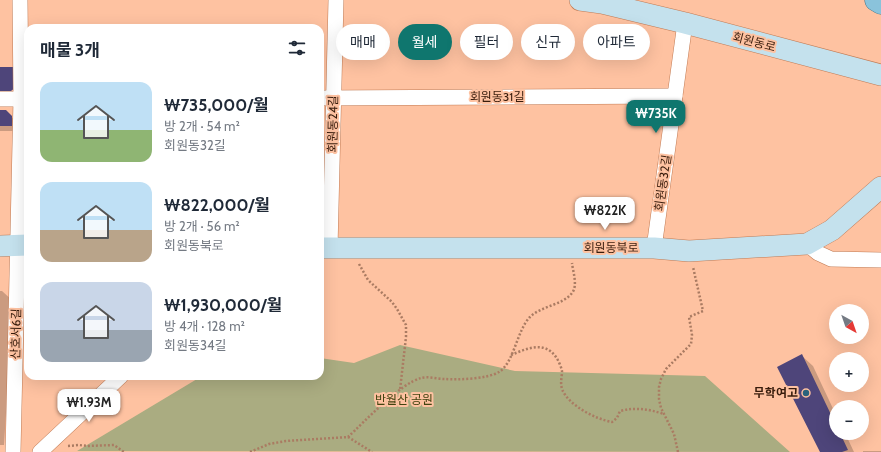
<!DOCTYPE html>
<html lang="ko">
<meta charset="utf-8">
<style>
:root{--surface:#fff;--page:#f6f6f7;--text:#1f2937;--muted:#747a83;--accent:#0f766e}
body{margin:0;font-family:Cabin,"Noto Sans KR",sans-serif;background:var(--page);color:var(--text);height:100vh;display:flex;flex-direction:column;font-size:15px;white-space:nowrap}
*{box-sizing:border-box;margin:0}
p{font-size:13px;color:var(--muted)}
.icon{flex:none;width:22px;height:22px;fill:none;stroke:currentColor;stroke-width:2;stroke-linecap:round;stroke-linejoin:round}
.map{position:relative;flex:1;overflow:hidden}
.sheet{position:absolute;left:24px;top:24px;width:300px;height:356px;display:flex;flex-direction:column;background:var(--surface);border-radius:12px;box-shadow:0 4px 16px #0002}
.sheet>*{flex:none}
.banner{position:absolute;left:336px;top:24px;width:380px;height:36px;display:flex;gap:8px}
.needle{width:26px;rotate:140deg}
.fabs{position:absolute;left:829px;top:304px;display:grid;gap:8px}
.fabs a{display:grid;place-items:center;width:40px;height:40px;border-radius:50%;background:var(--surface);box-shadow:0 4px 16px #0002;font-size:20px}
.price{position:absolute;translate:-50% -34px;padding:0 9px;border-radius:8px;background:#fff;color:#222;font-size:13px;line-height:26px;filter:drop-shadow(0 1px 2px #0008)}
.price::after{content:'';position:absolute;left:50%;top:24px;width:12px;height:9px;margin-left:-6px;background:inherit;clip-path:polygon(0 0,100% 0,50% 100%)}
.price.active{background:var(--accent);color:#fff}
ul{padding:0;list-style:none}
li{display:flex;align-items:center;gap:12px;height:100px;padding:0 16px}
li span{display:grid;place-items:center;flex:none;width:112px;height:80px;border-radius:12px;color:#555}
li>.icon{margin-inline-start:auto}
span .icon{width:48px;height:48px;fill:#fffc;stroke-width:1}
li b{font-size:17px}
h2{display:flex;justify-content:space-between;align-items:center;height:48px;padding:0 16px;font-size:17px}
.chip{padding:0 14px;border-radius:18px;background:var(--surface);box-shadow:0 4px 16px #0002;font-size:14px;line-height:36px}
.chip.active{background:var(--accent);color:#fff}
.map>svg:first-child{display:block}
.green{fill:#aaac81}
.shadow{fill:#0003}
.building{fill:#4e457a}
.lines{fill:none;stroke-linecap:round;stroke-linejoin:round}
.street-casing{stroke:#c07a53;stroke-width:16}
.secondary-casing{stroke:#c07a53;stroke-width:22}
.primary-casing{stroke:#3b6f83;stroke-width:23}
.path{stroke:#aa7b62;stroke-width:2.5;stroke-dasharray:2 2;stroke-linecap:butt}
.street{stroke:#fff;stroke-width:15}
.secondary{stroke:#c4e1ed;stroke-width:21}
.primary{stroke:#8ac3db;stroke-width:22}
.poi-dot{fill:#2a637c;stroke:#fec2a1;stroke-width:1.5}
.labels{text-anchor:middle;stroke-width:4;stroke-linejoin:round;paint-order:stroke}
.street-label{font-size:12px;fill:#381c0c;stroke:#fec2a1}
.poi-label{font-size:12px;font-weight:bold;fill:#381c0c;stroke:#fec2a1;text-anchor:end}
.park-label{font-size:12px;fill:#434411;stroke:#fec2a1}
</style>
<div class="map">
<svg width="881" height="452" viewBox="0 0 881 452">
<rect width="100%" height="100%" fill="#fec2a1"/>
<polygon class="green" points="400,345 515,371 705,376 790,452 77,451 202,376 320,376 320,358 354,363"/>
<g class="shadow">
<polygon points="0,111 5,111 17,122 17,131 0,131"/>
<polygon points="0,291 2,291 13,301 4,445 0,445"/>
<polygon points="802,356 813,366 836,415 836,433 845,433 854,452 821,452"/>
<rect x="863" y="451" width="18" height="1"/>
</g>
<g class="building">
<polygon points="0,67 15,67 15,88 7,94 0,94"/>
<polygon points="0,110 6,110 12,116 12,126 0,126"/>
<polygon points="802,354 836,425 836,433 840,433 848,450 842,452 820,452 777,367"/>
</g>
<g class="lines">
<g class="street-casing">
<g id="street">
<polyline points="320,98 675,96"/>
<polyline points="0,99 28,99"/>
<polyline points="807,244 818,253 831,259 881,260"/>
<polyline points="330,248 336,0"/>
<polyline points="654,248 685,23"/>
<polyline points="13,452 21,99 20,0"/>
<polyline points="40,452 121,376"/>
</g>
</g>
<g class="secondary-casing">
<g id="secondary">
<polyline points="580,0 602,3 685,23 881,75"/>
<polyline points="0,246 28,245"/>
<polyline points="320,248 654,248 689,251 807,244 832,230 881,187"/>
</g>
</g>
<g class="primary-casing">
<polyline id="primary" points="876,0 881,3"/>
</g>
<g class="path">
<polyline points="359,264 368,280 392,302 397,309 406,325 406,337 400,390"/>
<path d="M511,355c15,-6 33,-15 45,2 2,3 5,9 6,14 0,6 -2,11 0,18 6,16 33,30 50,33l5,-4 3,-7c16,-4 28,-2 44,3"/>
<path d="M348,437c16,-15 53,-54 73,-59 7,-2 16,1 24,1 13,1 42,0 54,-7 15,-9 18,-42 31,-55 11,-11 33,-12 42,-24 6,-7 1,-21 0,-30"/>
<polyline points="68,446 79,445 87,446 114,445 124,452"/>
<polyline points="250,452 269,444 286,441 348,437 372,452"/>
<polyline points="678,452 674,434 661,408 659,399 659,387 661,379 666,369 691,344 692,335 689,317 703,311 693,267"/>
</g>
<use href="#street" class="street"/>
<use href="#secondary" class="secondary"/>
<use href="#primary" class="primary"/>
</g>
<circle class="poi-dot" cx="806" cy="393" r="4"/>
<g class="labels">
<g class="street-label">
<text transform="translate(754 42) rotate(15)" y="4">회원동로</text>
<text x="497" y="101">회원동31길</text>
<text transform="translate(333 124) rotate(-89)" y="4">회원동24길</text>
<text transform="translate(663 183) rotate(-82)" y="4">회원동32길</text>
<text x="611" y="252">회원동북로</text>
<text transform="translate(16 334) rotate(-89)" y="4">산호서6길</text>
</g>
<g class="poi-label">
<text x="798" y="397">무학여고</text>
</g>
<g class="park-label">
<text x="404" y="404">반월산 공원</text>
</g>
</g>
</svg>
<div class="fabs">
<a><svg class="needle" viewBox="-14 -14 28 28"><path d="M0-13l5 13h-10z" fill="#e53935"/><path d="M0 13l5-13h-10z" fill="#747a83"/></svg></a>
<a>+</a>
<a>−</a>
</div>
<b class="price active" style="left:656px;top:134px">₩735K</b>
<b class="price" style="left:605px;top:231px">₩822K</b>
<b class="price" style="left:89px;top:423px">₩1.93M</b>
<div class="banner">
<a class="chip">매매</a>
<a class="chip active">월세</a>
<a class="chip">필터</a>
<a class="chip">신규</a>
<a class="chip">아파트</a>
</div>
<section class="sheet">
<h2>매물 3개<svg class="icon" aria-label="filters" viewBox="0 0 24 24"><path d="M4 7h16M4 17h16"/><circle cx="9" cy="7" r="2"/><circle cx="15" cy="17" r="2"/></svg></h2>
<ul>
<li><span style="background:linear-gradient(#bfe0f5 60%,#8fb573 0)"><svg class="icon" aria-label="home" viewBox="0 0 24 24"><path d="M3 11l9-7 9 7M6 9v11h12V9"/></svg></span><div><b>₩735,000/월</b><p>방 2개 · 54 m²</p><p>회원동32길</p></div></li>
<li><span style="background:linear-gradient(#bfe0f5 60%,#b9a48a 0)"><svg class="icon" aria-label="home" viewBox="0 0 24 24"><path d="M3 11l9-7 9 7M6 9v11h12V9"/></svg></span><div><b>₩822,000/월</b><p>방 2개 · 56 m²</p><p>회원동북로</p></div></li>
<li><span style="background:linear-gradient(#c9d6e8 60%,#9aa5b1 0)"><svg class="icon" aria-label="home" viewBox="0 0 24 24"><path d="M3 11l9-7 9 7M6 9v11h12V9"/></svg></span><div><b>₩1,930,000/월</b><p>방 4개 · 128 m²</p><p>회원동34길</p></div></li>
</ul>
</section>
</div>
